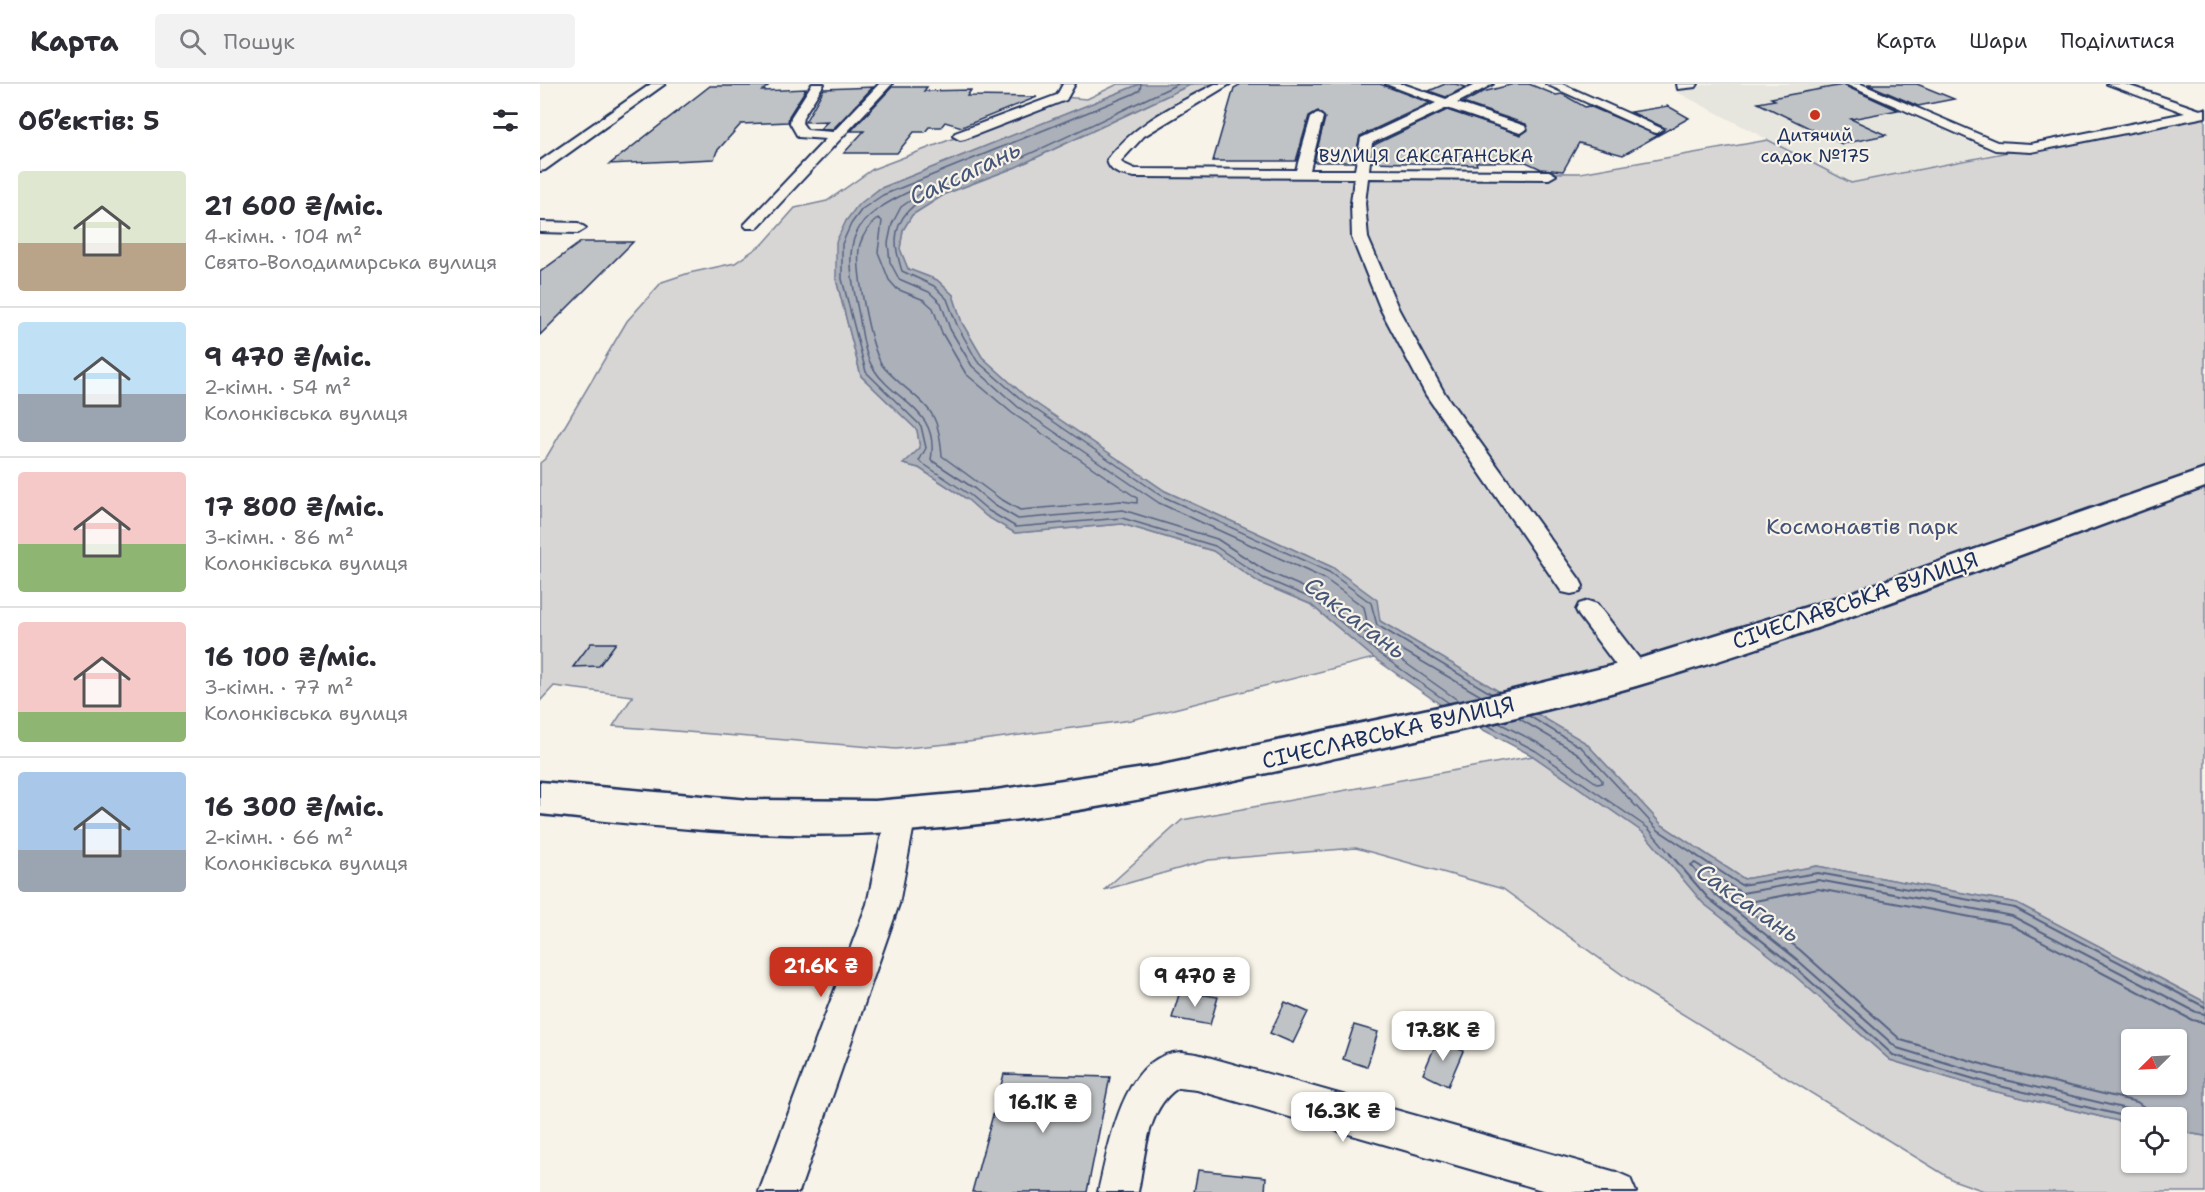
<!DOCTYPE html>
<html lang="uk">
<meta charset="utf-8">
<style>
:root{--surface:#fff;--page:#f2f2f3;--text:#2b2b33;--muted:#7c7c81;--line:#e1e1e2;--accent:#c8321e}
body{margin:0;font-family:"Shantell Sans",sans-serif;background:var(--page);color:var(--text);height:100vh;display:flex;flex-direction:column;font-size:22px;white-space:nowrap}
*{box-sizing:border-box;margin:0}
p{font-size:20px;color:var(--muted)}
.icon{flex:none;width:33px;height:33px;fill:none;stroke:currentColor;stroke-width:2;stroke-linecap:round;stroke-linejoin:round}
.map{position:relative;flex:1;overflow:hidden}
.side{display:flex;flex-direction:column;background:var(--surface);width:540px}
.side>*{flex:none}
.needle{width:39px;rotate:246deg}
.controls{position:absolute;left:1581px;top:945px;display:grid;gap:12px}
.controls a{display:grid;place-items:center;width:66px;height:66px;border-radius:6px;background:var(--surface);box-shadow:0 2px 4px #0004;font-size:30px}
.price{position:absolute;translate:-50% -51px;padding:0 14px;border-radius:12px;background:#fff;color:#222;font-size:20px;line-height:39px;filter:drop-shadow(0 2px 3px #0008)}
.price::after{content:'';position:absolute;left:50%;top:36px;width:18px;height:14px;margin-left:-9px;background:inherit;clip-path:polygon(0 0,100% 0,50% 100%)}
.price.current{background:var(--accent);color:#fff}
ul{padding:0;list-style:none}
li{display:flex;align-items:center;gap:18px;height:150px;padding:0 18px}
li+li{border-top:2px solid var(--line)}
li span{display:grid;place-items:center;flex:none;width:168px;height:120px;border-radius:6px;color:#555}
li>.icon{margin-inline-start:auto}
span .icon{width:72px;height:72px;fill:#fffc;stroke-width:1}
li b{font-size:26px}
h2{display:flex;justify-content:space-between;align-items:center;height:72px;padding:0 18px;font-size:26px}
header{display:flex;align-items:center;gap:36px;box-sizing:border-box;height:84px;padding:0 30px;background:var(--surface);border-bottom:2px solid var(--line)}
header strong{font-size:28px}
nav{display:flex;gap:33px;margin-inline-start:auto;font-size:21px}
.search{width:420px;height:54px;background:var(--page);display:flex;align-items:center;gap:15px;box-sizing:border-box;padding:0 21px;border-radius:6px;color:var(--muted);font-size:22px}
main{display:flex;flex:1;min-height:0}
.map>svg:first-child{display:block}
.built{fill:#e6e5de}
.green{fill:#d7d6d4;stroke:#798299;stroke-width:1.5}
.water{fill:#acb0b9;stroke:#727c95;stroke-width:1.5;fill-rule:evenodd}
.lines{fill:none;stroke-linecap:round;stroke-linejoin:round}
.shore-far1{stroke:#556382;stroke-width:1.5}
.shore{stroke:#556382;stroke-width:2}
.building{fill:#c0c3c5;stroke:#1b2f5e;stroke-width:1.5}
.street-casing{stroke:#1b2f5e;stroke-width:4}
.primary-casing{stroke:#1b2f5e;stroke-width:5}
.street{fill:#f7f3e8;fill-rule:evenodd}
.primary{fill:#f7f3e8;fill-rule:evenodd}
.poi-dot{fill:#c8321e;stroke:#f7f3e8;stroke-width:2}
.labels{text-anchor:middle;stroke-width:4.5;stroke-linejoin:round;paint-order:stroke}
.far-poi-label{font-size:18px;fill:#1b2f5e;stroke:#f7f3e8}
.far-street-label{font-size:18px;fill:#1b2f5e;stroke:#f7f3e8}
.park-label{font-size:22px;fill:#415076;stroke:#f7f3e8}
.street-label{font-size:22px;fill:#1b2f5e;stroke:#f7f3e8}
.water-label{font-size:24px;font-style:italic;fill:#465679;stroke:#f7f3e8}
</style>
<header>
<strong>Карта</strong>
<div class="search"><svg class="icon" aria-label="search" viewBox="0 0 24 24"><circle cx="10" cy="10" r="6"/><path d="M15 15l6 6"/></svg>Пошук</div>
<nav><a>Карта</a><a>Шари</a><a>Поділитися</a></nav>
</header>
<main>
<section class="side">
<h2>Об’єктів: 5<svg class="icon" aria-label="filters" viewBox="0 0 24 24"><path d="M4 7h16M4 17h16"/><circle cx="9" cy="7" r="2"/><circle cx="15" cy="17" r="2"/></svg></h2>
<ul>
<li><span style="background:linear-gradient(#dfe7d0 60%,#b9a48a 0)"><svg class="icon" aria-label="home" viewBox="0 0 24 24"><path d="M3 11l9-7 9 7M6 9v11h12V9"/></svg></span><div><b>21 600 ₴/міс.</b><p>4-кімн. · 104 m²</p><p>Свято-Володимирська вулиця</p></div></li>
<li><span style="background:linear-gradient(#bfe0f5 60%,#9aa5b1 0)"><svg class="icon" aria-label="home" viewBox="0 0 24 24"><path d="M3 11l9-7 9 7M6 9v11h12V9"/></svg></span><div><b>9 470 ₴/міс.</b><p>2-кімн. · 54 m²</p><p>Колонківська вулиця</p></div></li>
<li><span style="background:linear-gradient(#f6c9c9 60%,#8fb573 0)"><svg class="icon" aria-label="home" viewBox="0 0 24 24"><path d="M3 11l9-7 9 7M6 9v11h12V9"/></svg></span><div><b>17 800 ₴/міс.</b><p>3-кімн. · 86 m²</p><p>Колонківська вулиця</p></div></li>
<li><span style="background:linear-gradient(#f6c9c9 75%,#8fb573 0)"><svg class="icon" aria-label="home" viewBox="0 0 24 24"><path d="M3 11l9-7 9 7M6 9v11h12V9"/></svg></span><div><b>16 100 ₴/міс.</b><p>3-кімн. · 77 m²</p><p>Колонківська вулиця</p></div></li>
<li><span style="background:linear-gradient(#a9c7e8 65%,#9aa5b1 0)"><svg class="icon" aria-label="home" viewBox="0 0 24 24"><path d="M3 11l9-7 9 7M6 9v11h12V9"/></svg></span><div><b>16 300 ₴/міс.</b><p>2-кімн. · 66 m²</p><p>Колонківська вулиця</p></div></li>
</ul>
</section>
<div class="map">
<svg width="1665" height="1108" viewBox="0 0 1665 1108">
<rect width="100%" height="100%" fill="#f7f3e8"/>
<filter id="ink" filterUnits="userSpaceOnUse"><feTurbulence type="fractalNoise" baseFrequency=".0167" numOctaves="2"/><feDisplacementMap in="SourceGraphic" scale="12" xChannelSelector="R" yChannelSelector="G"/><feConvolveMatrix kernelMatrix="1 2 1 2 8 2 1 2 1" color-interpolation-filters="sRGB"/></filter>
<g filter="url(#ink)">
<polygon class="built" points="1170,0 1298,0 1455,69 1311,99 1135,7"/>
<g class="green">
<polygon points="578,0 600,0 339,105 306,137 296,195 321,292 377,346 380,364 364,380 379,384 427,415 446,432 475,449 582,440 673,467 720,499 770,520 834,574 591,636 428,658 356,665 73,642 93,612 14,602 0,617 0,379 6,374 87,237 122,198 149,189 195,179 224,159 255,124 287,117 333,85 522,13 547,15"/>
<polygon points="652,0 684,0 631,28 574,76 583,87 1040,89 1228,56 1311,99 1665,29 1665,918 1477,819 1277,782 1204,795 1122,741 1046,659 840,537 792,483 625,407 485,312 442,273 422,239 413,211 397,196 368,185 360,165 363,146 372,131 405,110 476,83"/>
<polygon points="993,672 1104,749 1163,819 1246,884 1350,976 1449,1006 1591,1040 1592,1078 1636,1078 1637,1047 1665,1052 1665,1108 1447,1108 1413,1096 1105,907 963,805 816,764 669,776 564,806 642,736"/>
</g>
<path class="water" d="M600,0h52l-176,83 -71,27 -33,21 -9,15 -3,19 8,20 29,11 16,15 9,28 20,34 43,39 140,95 167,76 45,33 3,21 206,122 76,82 82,54 73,-13 200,37 188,99v134l-28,-5 -1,-13h-44l-1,6 -142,-34 -99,-30 -104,-92 -83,-65 -59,-70 -111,-77 -76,-40 -83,-58 -64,-54 -50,-21 -47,-32 -91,-27 -107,9 -29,-17 -19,-17 -48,-31 -16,-4 17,-16 -3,-18 -56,-54 -25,-97v-37l10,-21 11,-15 22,-17zM1592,956h44v44h-44z"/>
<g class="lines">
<g class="shore-far1">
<polyline points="601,0 600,6 593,10 343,111 322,125 311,140 302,160 302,195 326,288 381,342 386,364 379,377 430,411 449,427 476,443 582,434 675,462 723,494 773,515 838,569 909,619"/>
<path d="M638,0c-54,25 -108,52 -162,76 -30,14 -86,27 -108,51 -17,19 -13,38 -6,60l32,15 13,13 10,26 20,36 45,39 140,96 167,76 42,31 6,22 115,69"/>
<path d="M377,104l4,1v4l-20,14 -9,17 -4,19 2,19 9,17 30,13 12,11 9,26 22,37 46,41 141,96 166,76 39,28 5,25 -4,1 -48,-40 -51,-22 -49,-32 -94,-29 -105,9 -24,-14 -19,-16 -44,-29c9,-51 -36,-57 -58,-92 -10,-16 -11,-39 -15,-58 -16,-72 -9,-91 59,-122z"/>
<path d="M338,134l4,3 -4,31 11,28 8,9 27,11 9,8 9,25 24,41 46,39 125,85v5l-16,-2 -101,9 -21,-12 -57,-42c-3,-41 -10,-46 -41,-72 -6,-6 -14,-12 -19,-19 -12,-19 -28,-100 -22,-121 3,-10 10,-19 18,-26z"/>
<polyline points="919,617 843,563 832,554 831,550 835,550 941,612"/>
<polyline points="989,632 1042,664 1118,746 1156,771"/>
<polyline points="959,639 1000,660 1058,700 1062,699 1062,696 1037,669 978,634"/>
<polyline points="947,641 996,667 1108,744 1131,771"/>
</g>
<g class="shore">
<polyline points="1130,770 1168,814 1250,879 1353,971 1451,1000 1592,1034"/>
<polyline points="1154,770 1201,801 1278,789 1475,824 1665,923"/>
<polyline points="1603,1034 1595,1027 1453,993 1357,964 1254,873 1173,809 1151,781 1155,779 1202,809 1278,796 1472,832 1656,928 1665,930"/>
<polyline points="1613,1034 1607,1025 1597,1018 1455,984 1361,956 1260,866 1205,823 1204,819 1278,805 1469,840 1652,936 1665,939"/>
</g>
</g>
<g class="building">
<polygon points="701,0 840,0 890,19 820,52 814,78 774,78 785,34 778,27 769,32 756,77 673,77 694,4"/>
<polygon points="905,0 915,0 926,3 906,13 889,7"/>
<polygon points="974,0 989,0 1016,11 1022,10 1045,23 1049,22 1117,51 1125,44 1091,28 1128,22 1149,34 1083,71 1039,59 1023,87 1001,85 986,78 936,78 937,81 832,78 834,61 907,26 981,51 988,46 986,40 923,19 943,8"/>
<polygon points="1327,0 1377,0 1414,15 1378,22"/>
<polygon points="1303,1 1358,26 1311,35 1346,51 1302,60 1218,19 1235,16 1231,14"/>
<polygon points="170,2 228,2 222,7 266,5 249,32 248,38 201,40 177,67 174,75 70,80"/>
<polygon points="333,3 292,46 280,45 288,37 265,38 284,5"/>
<polygon points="352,3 387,3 384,7 431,6 427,12 497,13 422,43 405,38 401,43 389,43 385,48 374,48 357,69 304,69 324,47 311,47"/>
<polygon points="41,158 93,158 0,251 0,188"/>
<polygon points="51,559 76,559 59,582 33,583"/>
<polygon points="640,907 678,913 670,941 632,934"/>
<polygon points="745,918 768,928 753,959 730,949"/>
<polygon points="814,941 838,948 827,983 803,975"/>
<polygon points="898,955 923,967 908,1002 883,990"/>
<polygon points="464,990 570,993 547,1108 432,1108"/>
<polygon points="658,1086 726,1093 725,1108 654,1108"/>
</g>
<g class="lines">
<g class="street-casing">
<g id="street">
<polygon points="111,0 125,0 5,86 0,87 0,77"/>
<polygon points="272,0 284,0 263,33 262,39 267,46 293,48 339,0 352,0 217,144 207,144 204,141 207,138 286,55 258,53 250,39 251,33"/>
<polygon points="523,0 535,0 526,16 425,55 420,56 413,52 415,49 517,11"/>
<path d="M675,0h15l-86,52 -23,25 1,2 13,6 161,1 15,-53 6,-4 6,4 -13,53h45l6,-32 75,-35 -50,-19h17l43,15 31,-15h16l-36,19 68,23 1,3 -6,4 -73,-25 -75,35 -3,27 180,1 7,4 -7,4 -181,-1 -3,25 3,35 31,72 46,84 135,186 3,6 -3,6 -9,2 -9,-2 -136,-197 -45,-85 -29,-72 -1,-35 3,-25 -219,-1c-12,-2 -25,-3 -28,-17 28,-37 68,-55 108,-76z"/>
<polygon points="1006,0 1022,0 1123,45 1117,49 1112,48"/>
<polygon points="1137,0 1158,0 1156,3 1138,5"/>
<polygon points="1305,0 1321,0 1457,58 1491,60 1645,29 1567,0 1584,0 1660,26 1665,25 1665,33 1491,68 1455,66"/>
<polygon points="0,138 38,139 46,144 38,149 0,148"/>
<polygon points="1048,517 1057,520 1105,582 1109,589 1105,596 1096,599 1087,596 1039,532 1036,526 1039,520"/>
<polygon points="361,717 372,721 376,730 359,820 259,1108 219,1108 327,820 346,730 350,721"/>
<path d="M641,968l16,2 419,118 14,6 6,14h-87l-352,-102 -19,-2c-32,20 -33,71 -40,104h-40c11,-44 24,-138 83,-140z"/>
</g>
</g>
<g class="primary-casing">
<path id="primary" d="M1665,385v18c-189,69 -376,142 -569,199 -102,29 -207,51 -310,74 -149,34 -299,65 -451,73 -112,6 -224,-7 -335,-19v-32l209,18 126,1 114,-10 169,-25 323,-68 154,-38 204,-63z"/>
</g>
<use href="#street" class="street"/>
<use href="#primary" class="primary"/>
</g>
</g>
<circle class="poi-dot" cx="1275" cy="31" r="6"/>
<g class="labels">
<g class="far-poi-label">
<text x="1275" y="57">Дитячий<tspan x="1275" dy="21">садок №175</tspan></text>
</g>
<g class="far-street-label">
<text x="886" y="78">ВУЛИЦЯ САКСАГАНСЬКА</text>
</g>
<g class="park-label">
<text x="1322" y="450">Космонавтів парк</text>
</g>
<g class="street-label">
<text transform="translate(1315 516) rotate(-19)" y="8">СІЧЕСЛАВСЬКА ВУЛИЦЯ</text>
<text transform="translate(848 648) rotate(-13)" y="8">СІЧЕСЛАВСЬКА ВУЛИЦЯ</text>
</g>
<g class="water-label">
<text transform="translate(425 89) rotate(-25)" y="8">Саксагань</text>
<text transform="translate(815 534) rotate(37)" y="8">Саксагань</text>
<text transform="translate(1208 819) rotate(35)" y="8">Саксагань</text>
</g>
</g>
</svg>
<div class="controls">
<a><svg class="needle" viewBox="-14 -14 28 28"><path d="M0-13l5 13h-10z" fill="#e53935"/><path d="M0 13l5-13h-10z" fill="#7c7c81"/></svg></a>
<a><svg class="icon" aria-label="locate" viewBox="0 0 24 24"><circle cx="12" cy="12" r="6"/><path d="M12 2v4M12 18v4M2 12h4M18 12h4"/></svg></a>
</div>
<b class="price current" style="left:281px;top:914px">21.6K ₴</b>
<b class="price" style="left:655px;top:924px">9 470 ₴</b>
<b class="price" style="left:903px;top:978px">17.8K ₴</b>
<b class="price" style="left:503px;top:1050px">16.1K ₴</b>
<b class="price" style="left:803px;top:1059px">16.3K ₴</b>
</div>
</main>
